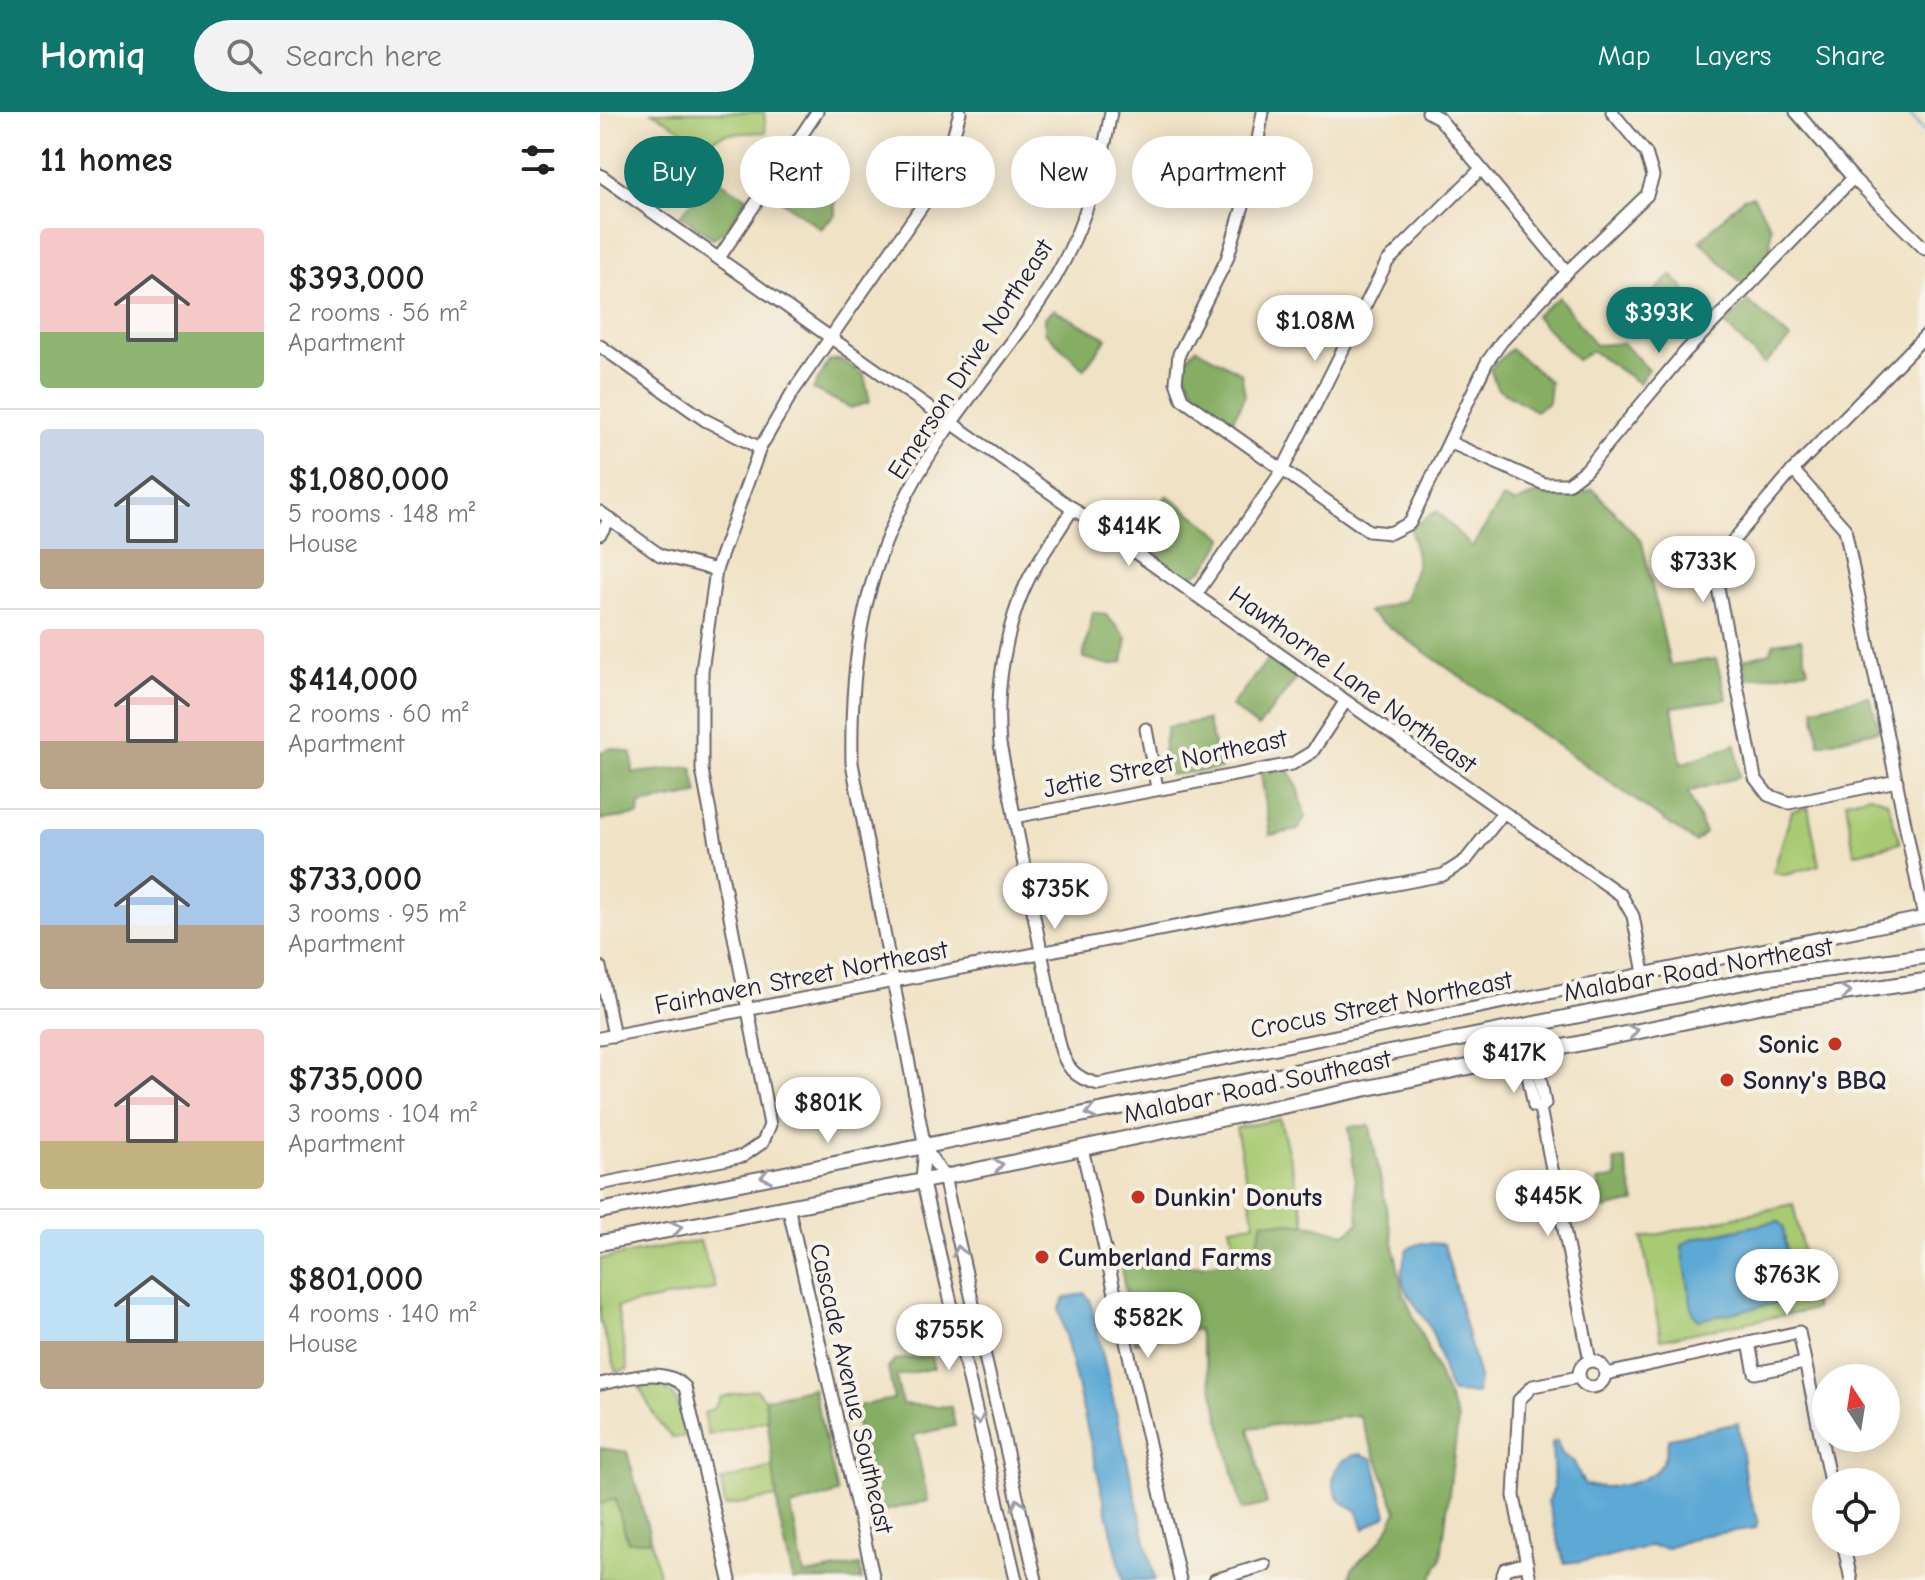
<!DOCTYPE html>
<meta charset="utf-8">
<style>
:root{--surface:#fff;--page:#f2f2f2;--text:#222;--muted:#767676;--line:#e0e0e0;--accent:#0f766e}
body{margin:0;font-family:"Comic Neue",sans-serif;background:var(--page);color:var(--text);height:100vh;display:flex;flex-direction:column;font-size:30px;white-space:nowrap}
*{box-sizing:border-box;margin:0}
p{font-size:26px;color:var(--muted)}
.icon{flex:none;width:44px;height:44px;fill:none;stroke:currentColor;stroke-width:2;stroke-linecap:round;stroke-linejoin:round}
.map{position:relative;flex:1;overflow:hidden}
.details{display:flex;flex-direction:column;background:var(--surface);width:600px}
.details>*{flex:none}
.banner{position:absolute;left:24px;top:24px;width:760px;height:72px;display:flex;gap:16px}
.needle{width:52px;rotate:348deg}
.buttons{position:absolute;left:1212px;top:1252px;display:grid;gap:16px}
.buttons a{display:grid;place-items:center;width:88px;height:88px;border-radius:50%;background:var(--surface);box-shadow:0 4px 20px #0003;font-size:40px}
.price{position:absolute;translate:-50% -68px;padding:0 18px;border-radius:28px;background:#fff;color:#222;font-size:26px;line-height:52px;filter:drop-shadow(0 2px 4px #0008)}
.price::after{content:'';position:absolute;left:50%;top:48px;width:24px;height:18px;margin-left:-12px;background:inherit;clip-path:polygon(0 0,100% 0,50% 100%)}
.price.active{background:var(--accent);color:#fff}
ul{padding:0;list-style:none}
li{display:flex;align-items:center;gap:24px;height:200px;padding:0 40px}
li+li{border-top:2px solid var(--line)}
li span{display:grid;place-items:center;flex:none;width:224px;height:160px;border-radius:8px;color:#555}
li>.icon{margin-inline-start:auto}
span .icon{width:96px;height:96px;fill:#fffc;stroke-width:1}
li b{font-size:34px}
h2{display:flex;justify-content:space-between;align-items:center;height:96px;padding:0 40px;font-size:34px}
.chip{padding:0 28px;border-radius:36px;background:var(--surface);box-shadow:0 4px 20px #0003;font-size:28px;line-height:72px}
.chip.active{background:var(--accent);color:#fff}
header{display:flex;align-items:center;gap:48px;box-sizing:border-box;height:112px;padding:0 40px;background:var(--accent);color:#fff}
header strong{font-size:38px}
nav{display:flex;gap:44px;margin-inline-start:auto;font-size:28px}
.search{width:560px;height:72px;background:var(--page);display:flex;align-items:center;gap:20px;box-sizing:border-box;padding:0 28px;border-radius:44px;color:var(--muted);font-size:30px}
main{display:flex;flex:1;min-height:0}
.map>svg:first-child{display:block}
.green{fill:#a8ca72;stroke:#657656;stroke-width:2;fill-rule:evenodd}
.forest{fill:#86ae64;stroke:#546850;stroke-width:2}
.water{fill:#5ca9d5;stroke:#3f6688;stroke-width:2}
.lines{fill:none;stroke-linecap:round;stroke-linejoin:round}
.stream{stroke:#5ca9d5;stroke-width:3}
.minor-casing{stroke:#6a656b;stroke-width:15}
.major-casing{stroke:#6a656b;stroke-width:18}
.minor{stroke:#fff;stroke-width:11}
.major{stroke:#fff;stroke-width:14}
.oneway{stroke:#9c9ca7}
.poi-dot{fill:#c8321e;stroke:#f7f3e8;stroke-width:3}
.labels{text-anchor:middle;stroke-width:8;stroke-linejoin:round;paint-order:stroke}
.street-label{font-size:26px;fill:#22223b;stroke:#f7f3e8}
.poi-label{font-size:26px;font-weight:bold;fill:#22223b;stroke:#f7f3e8;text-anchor:start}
</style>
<header>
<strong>Homiq</strong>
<div class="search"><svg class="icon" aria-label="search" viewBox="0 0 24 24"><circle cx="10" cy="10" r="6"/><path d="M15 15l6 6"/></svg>Search here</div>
<nav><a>Map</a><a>Layers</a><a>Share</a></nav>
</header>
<main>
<section class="details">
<h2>11 homes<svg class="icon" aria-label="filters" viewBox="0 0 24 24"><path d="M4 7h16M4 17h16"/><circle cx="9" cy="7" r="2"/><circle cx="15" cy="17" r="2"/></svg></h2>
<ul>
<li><span style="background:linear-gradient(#f6c9c9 65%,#8fb573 0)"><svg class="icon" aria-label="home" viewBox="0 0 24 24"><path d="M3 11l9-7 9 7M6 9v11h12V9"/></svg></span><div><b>$393,000</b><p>2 rooms · 56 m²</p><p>Apartment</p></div></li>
<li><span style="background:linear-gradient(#c9d6e8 75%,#b9a48a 0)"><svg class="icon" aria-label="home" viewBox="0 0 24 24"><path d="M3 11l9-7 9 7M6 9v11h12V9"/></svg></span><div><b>$1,080,000</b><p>5 rooms · 148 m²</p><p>House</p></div></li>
<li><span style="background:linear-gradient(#f6c9c9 70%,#b9a48a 0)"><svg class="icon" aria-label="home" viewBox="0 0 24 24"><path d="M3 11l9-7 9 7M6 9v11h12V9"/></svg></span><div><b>$414,000</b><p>2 rooms · 60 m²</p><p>Apartment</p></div></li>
<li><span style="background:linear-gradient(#a9c7e8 60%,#b9a48a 0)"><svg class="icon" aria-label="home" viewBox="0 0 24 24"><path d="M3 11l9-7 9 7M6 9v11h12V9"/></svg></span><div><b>$733,000</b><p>3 rooms · 95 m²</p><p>Apartment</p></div></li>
<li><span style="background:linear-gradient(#f6c9c9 70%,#c2b280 0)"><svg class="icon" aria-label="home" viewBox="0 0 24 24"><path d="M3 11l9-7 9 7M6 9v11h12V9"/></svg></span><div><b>$735,000</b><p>3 rooms · 104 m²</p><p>Apartment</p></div></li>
<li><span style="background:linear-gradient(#bfe0f5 70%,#b9a48a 0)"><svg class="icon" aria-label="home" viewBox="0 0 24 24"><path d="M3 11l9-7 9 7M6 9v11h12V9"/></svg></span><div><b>$801,000</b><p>4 rooms · 140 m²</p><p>House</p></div></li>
</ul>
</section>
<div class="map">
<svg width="1325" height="1468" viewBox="0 0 1325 1468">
<rect width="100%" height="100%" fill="#f7f3e8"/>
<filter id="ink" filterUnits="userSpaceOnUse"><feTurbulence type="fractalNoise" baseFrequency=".0125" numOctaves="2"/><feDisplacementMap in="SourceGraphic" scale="16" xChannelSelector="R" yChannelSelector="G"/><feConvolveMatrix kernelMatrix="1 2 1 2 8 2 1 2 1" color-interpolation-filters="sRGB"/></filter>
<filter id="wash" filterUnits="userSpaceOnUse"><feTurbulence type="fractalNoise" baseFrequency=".006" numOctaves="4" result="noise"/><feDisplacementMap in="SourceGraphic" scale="32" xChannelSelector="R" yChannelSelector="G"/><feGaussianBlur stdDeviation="1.8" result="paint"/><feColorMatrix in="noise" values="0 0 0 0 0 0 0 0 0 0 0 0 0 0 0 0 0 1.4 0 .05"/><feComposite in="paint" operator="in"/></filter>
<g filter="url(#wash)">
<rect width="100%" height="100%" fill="#f0e2c5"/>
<g class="green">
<polygon points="52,0 164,0 166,20 125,22 104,31"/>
<polygon points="1270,683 1287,689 1300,731 1254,742 1246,689"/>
<polygon points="1208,695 1219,753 1186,763 1173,761 1192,699"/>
<polygon points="680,1007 706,1113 663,1110 656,1136 637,1146 630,1115 655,1112 636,1016"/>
<path d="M1193,1092l22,105 -154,30 -19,-101zM1178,1109l5,6 10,68 -94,25 -6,-6 -11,-69 10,-6z"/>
<polygon points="100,1129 116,1177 17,1195 28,1257 17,1260 0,1209 0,1147"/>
<path d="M56,1273c24,6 24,29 30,51l-13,2 -15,-16 -19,-35z"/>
<polygon points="156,1277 165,1287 168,1308 108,1323 104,1301 113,1297 121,1285"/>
<polygon points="175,1354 177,1385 125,1394 121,1369"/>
<polygon points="15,1386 28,1430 51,1428 60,1468 0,1468 0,1392"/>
</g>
<g class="forest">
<polygon points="114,66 147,85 128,117 113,126 80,103"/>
<polygon points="193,67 214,84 235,82 235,103 221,117 177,85"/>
<polygon points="1153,84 1171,115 1170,145 1143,173 1100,129 1143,86"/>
<polygon points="1072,163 1108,204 1089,225 1049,184"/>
<polygon points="959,185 995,233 1023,231 1048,257 1039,271 992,239 977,248 935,204"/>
<polygon points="1148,189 1191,227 1164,252 1125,212"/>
<polygon points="454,198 507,226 484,257 445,220 445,205"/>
<path d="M596,236l45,25 4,22 -13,27c-23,-17 -44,-29 -49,-59z"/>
<polygon points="911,237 950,270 948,291 936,299 897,276 890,257"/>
<polygon points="240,247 264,263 270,290 251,296 213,277 229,249"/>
<polygon points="993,377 1042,430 1070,553 1116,547 1127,587 1072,595 1081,652 1136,632 1139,665 1088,680 1105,721 1095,730 768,500 805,488 817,451 811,416 837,399 872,435 903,386 914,391 938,381 976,384"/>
<path d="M567,383l57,43c-10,16 -19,40 -41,38l-46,-35 11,-23z"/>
<polygon points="493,500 506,503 527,526 523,550 510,553 483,546"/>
<polygon points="1201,527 1208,558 1147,567 1142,548 1170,540 1174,531"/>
<polygon points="669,546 697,566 658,615 631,594"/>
<polygon points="1269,584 1280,618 1219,632 1214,596"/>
<polygon points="607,608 621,657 570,663 562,647 567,615"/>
<polygon points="12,636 32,641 33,661 92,655 98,682 40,692 39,703 0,708 0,640"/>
<polygon points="688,656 699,678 705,705 698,718 670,723 661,662"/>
<path d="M749,1014h21l33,166 55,128 -17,139 -10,21h-82l3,-11 31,-31 14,-27 -38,-96 -110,13 18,76 -25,6 -44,-181 -63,14 -14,-74c7,-4 15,-11 23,-13 13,-4 25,6 37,8 28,5 50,-3 75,-16l7,-27 50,4 33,9 13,-12z"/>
<polygon points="1025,1047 1035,1090 1004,1097 998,1069 1017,1065 1014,1049"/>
<polygon points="331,1244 334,1256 296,1264 302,1292 351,1295 355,1314 314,1323 328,1389 279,1400 252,1295 294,1287 288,1256 295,1248"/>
<polygon points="213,1276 238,1381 191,1395 204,1463 260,1453 262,1468 193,1468 179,1405 165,1287"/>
<polygon points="0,1336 27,1340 51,1428 28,1430 15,1387 0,1392"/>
</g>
<g class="water">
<polygon points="1178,1109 1183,1115 1191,1188 1099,1208 1093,1202 1082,1133 1092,1127"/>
<path d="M821,1131l23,1 35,134 -2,16 -25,-1c-12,-21 -11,-44 -22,-65 -17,-33 -37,-37 -23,-79z"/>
<polygon points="485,1181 490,1188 555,1468 523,1468 459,1197 465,1186"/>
<path d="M1138,1311l8,63 12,33 -2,9 -57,8 -31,12 -19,-2 -47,13 -38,4 -16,-61 6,-14 -2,-45 5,-2 5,13 12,8 10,22c22,7 64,1 78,-21 4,-6 4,-17 7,-25z"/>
<path d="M761,1342l12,5 14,56 -23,14c-3,-6 -3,-13 -7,-18 -4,-5 -12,-5 -16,-10 -16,-20 -5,-45 20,-47z"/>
</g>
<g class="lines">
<polyline class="stream" points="1307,0 1325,20"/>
</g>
</g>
<g filter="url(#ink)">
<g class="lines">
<g class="minor-casing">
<g id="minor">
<polyline points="663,0 650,71 627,147 579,242 576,270 582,287 769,419 790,421 810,411 887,250 902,229 967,160 1047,83 1053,64 1046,41 1012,0"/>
<polyline points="828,0 839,6 967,160"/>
<polyline points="1196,0 1253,66 1325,137"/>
<polyline points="0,63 1021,783 1033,804 1044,861"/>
<polyline points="119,146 217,0"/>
<polyline points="0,234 105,308 160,336"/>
<polyline points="849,330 944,372 968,372 986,358 1085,240 1253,66"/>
<polyline points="1193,358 1245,417 1324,805"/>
<path d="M473,396c-14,23 -30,45 -43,68 -25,49 -35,115 -30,168l59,298c6,25 15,36 39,42l827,-167"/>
<polyline points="0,400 60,443 116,458"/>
<polyline points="0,422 10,407"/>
<polyline points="597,481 682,359 787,150 880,58"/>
<polyline points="546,617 557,676"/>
<polyline points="1297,669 1189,691 1168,683 1155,666 1115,460 1121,443 1193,358 1325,224"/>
<polyline points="414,705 692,652 712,640 745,590"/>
<polyline points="0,855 14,924"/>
<polyline points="924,913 933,957 939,960 945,992 940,996 990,1249"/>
<polyline points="0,926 843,763 866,748 903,701"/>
<polyline points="933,957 928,963 934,994 940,996"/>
<polyline points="325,1036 344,1065 436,1468"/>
<polyline points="482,1036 580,1468"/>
<polyline points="0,1072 143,1044 163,1030 170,1013 102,658 102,559 116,458 160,336 192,281 329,84 351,32 360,0"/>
<polyline points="188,1094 274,1468"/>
<polyline points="1149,1231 1155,1261 1205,1251"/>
<circle cx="992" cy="1262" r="13"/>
<polyline points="1006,1262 1199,1220 1230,1370"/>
<path d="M0,1272c28,-5 63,-19 85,3l45,193"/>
<polyline points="1243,1430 1251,1468"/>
<path d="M416,1468l-94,-401 3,-31 -73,-385c-2,-98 10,-182 56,-270 40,-78 103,-141 147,-215 30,-52 46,-108 56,-166"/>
<polyline points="615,1468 665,1453"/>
<polyline points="901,1468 905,1457 927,1451"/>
<polyline points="930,1468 914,1384 919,1288 933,1274 979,1265"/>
</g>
</g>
<g class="major-casing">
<g id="major">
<polyline points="0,1099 1164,866 1325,844"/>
<polyline points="0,1131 344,1065 1168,892 1325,869"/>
</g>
</g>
<use href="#minor" class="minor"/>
<use href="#major" class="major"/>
</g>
<defs><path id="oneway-chevron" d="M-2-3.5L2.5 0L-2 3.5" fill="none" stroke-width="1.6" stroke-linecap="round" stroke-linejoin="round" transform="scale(2)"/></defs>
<g class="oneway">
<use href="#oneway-chevron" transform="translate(1246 880) rotate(-8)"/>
<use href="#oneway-chevron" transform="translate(1033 919) rotate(-12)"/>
<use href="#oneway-chevron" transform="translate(491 1001) rotate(168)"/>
<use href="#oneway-chevron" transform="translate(398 1053) rotate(-13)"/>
<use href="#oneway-chevron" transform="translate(166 1064) rotate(168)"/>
<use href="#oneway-chevron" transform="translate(77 1116) rotate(-11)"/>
<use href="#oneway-chevron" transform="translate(359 1139) rotate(-101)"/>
<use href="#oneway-chevron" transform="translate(378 1307) rotate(77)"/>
<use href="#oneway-chevron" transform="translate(418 1392) rotate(-103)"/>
</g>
</g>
<g class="poi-dot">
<circle cx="1235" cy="932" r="8"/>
<circle cx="1127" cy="968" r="8"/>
<circle cx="538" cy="1085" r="8"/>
<circle cx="442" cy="1145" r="8"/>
</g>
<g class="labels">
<g class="street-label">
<text transform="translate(370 247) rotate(-57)" y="9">Emerson Drive Northeast</text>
<text transform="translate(753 567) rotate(36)" y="9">Hawthorne Lane Northeast</text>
<text transform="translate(565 651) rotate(-12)" y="9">Jettie Street Northeast</text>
<text transform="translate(1098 857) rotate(-10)" y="9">Malabar Road Northeast</text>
<text transform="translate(201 865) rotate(-11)" y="9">Fairhaven Street Northeast</text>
<text transform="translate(781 892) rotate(-11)" y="9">Crocus Street Northeast</text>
<text transform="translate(657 974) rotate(-12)" y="9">Malabar Road Southeast</text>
<text transform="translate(252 1276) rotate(77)" y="9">Cascade Avenue Southeast</text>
</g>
<g class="poi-label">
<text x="1219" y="941" text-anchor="end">Sonic</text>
<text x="1143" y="977">Sonny's BBQ</text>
<text x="554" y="1094">Dunkin' Donuts</text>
<text x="458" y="1154">Cumberland Farms</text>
</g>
</g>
</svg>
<div class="buttons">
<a><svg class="needle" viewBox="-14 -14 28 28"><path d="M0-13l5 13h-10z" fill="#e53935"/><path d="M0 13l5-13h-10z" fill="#767676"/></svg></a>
<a><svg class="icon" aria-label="locate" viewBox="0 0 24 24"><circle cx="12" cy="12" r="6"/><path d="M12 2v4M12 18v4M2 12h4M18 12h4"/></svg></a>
</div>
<b class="price active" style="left:1059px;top:243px">$393K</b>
<b class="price" style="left:715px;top:251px">$1.08M</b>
<b class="price" style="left:529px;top:456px">$414K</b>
<b class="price" style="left:1103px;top:492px">$733K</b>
<b class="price" style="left:455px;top:819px">$735K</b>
<b class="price" style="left:914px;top:983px">$417K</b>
<b class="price" style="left:228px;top:1033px">$801K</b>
<b class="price" style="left:948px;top:1126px">$445K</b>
<b class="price" style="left:1187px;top:1205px">$763K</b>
<b class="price" style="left:548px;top:1248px">$582K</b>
<b class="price" style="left:349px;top:1260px">$755K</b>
<div class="banner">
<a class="chip active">Buy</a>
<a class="chip">Rent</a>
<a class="chip">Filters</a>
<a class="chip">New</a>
<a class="chip">Apartment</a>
</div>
</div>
</main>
